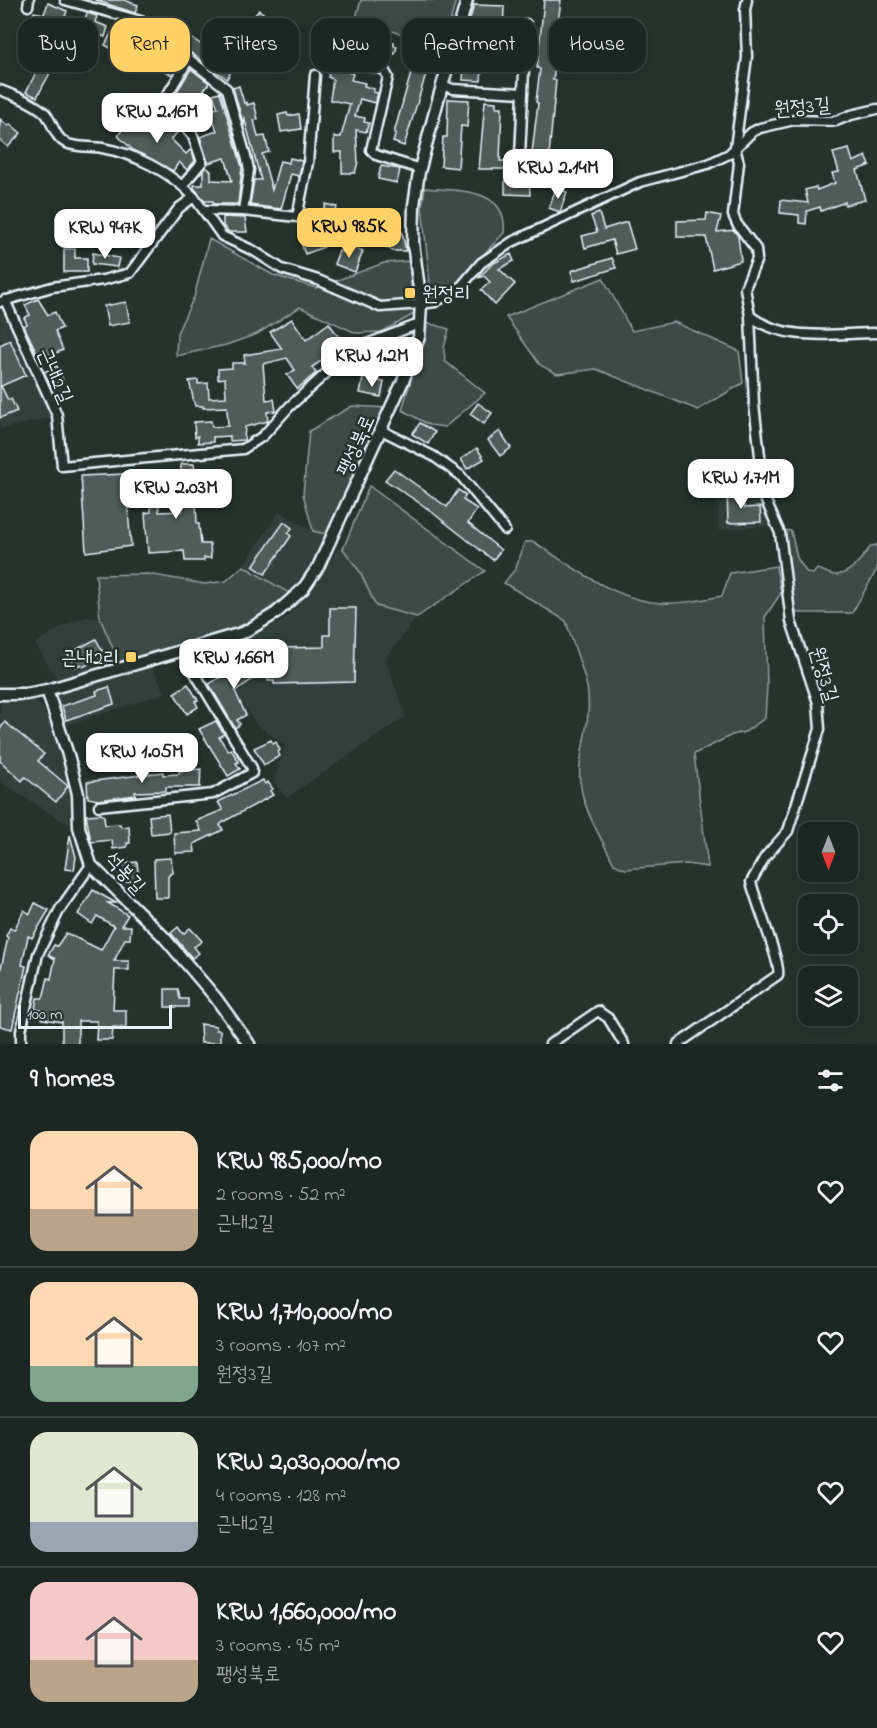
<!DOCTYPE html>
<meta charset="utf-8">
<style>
:root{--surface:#1c2622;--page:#29322f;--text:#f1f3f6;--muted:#a0a5a5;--line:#3a4340;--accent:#ffd166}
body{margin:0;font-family:"Indie Flower","Poor Story",sans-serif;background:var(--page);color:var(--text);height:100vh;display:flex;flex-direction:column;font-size:22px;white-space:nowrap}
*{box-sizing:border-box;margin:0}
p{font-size:20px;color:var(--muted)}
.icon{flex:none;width:33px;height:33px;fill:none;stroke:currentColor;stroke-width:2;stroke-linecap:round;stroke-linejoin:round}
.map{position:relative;height:1044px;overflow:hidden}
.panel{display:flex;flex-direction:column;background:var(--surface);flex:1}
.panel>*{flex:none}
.top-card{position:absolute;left:18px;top:18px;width:842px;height:54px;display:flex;gap:12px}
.needle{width:39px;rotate:180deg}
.controls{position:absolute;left:798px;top:822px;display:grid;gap:12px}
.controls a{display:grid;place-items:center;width:60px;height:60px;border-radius:12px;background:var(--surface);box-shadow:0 3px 15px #0003,0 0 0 2px var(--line);font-size:30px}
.scale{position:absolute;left:18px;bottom:15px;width:154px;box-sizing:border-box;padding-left:6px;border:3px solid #e8f1f8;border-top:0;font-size:16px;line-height:21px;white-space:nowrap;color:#e8f1f8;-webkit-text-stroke:4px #26332d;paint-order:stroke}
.price{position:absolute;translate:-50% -51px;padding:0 14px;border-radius:12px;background:#fff;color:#222;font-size:20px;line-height:39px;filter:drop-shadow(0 2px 3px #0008)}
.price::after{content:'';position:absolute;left:50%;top:36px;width:18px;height:14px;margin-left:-9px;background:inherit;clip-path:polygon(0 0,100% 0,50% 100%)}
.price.selected{background:var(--accent);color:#111}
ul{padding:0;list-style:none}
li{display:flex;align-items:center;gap:18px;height:150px;padding:0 30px}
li+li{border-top:2px solid var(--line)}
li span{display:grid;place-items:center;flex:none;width:168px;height:120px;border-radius:18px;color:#555}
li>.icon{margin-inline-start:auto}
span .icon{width:72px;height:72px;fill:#fffc;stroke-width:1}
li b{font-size:26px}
h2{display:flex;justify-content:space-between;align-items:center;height:72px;padding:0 30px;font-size:26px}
.pill{padding:0 21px;border-radius:18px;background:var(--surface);box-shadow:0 3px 15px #0003,0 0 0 2px var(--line);font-size:21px;line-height:54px}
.pill.selected{background:var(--accent);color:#111}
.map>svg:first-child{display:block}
.built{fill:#333f3a}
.green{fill:#3e4b47;stroke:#939ea0;stroke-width:1.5}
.building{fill:#505c59;stroke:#e8f1f8;stroke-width:1.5}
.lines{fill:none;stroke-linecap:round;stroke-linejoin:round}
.minor-casing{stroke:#e8f1f8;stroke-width:13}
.tertiary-casing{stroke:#e8f1f8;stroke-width:15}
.minor{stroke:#26332d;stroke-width:8}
.tertiary{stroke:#26332d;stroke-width:10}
.poi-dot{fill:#ffd166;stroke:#26332d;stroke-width:2}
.labels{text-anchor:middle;stroke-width:5;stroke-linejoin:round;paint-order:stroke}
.street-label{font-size:20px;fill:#e8f1f8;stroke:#26332d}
.poi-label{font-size:20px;fill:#e8f1f8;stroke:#26332d;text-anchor:start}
</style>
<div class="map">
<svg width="877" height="1044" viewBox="0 0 877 1044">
<rect width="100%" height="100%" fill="#26332d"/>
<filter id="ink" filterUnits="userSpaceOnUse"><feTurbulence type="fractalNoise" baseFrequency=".0167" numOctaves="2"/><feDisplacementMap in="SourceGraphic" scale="12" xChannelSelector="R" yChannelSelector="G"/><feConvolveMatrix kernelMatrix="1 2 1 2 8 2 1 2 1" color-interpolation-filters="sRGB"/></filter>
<g filter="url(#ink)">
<g class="built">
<polygon points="0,305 53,417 0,429"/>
<polygon points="763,455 779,525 718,530 721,461"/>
<polygon points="279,512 313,531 330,535 310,572 289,593 243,566"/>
<polygon points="337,549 343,549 360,572 376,606 417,617 385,659 406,716 286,798 274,782 285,745 256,724 210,651 282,621 310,594"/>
<polygon points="85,617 100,618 119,662 57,679 35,643 67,624"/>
<polygon points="152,667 165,693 65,726 55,697 58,691"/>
<polygon points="31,699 42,706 66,762 74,792 69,825 0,782 0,701"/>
</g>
<g class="green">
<polygon points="361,0 456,0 444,45 355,21"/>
<path d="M425,188c31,3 84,-1 79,45l-56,59 -17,3 -9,-89z"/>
<polygon points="209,239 273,275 316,288 384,263 409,261 414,314 382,332 356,333 300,307 257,334 226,345 176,356 177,333 194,297"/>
<polygon points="603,278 632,331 674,322 739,351 743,383 698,410 596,369 557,374 540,365 506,317"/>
<polygon points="428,323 449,329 444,348 445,361 485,393 445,427 429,425 402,410"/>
<polygon points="352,406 388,408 330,535 313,531 303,494 309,431"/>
<polygon points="369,486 485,571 417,617 376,606 360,572 343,549"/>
<path d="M783,530l8,1 6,27 10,15 6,1 4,-5c7,1 13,7 19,6 14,0 28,-19 35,-29l6,-1v24l-25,44h-56z"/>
<path d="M525,542h9c38,24 81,59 128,61 20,1 40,-3 60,-7l8,-23 46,-7 5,27 -16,24 2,69 -2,32 -20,14 -13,3 -38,19 14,113 -21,-3 -62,5 -11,-5c-15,-31 -38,-64 -34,-99 3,-26 12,-52 7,-78 -5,-22 -15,-45 -21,-66l-62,-38 12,-15z"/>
<polygon points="243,566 289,593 263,614 232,630 119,662 100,618 96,575 148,574 205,584 226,581"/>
</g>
<g class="building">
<polygon points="95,0 124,0 138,5 135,13"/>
<polygon points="544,0 561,0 555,46 558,46 553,80 556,80 547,177 529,174 530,195 505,194 505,169 479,169 485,101 496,102 496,107 502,107 500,161 531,161 538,103 536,102 540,69 537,68"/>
<polygon points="48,3 67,11 65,17 79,21 76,31 50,22 48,29 31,23 34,12 44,14"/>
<polygon points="474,5 504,6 503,39 507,39 506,44 514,45 511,68 482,65 481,81 463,80 465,51 492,51 494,32 480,31 481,26 469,22"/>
<polygon points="259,10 267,16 246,44 237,38"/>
<polygon points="87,13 97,16 95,22 108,27 105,37 82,29"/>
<polygon points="170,20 183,29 181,31 202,45 204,42 235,64 227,79 172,39 166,41 165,47 181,61 172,75 160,68 162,65 149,57 153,50 156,52 164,39 159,35"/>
<polygon points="126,26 133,30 121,54 105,45 112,32 121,36"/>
<polygon points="348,27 357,30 356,33 385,36 384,39 394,42 394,46 397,46 395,54 344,42"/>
<polygon points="415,46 434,48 404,146 393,142 396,133 394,133 415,59 412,59"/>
<polygon points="332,61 349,69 348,72 353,74 351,80 365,83 364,86 374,89 373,92 378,93 375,103 360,99 355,116 365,118 364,122 369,123 366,132 356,130 358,162 355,173 342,173 342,152 334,152 334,137 341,137 350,104 330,100 333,79 328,77"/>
<polygon points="40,65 51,71 37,97 26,92"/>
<polygon points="191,69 209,83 194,104 206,112 195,128 192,118 189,121 171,101"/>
<polygon points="239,86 244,103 247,102 247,105 254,103 258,119 254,120 258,137 265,136 269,152 262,154 272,190 280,161 289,163 290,158 302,161 299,176 291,174 281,209 250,205 254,180 261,180 244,117 244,126 233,88"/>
<polygon points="220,92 242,167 238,204 213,204 213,201 205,201 194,188 194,185 203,185 203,170 206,167 211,171 211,180 232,181 225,158 208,163 200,137 217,131 210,110 218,108 213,94"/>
<polygon points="448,99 469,100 467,127 461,126 458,168 441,166 443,137 447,137"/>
<polygon points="162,111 180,130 171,139 186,154 190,150 192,152 195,161 187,170 179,162 173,171 134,151 118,136 130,118 140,124 137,128 153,139 167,125 157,116"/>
<polygon points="287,113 288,116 299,114 301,129 281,132 278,115"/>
<polygon points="0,119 8,126 10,124 21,133 8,147 0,140"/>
<polygon points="849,149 853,162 866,156 870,165 857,170 865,200 845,205 845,202 821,211 820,207 807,211 806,224 799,223 799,215 780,213 781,200 808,203 805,190 816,187 817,190 835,183 832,173 839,172 833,153"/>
<polygon points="381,166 400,169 397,183 378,179"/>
<polygon points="556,188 567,192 560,212 549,208"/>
<polygon points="326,204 337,207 332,224 321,221"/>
<polygon points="599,213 604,229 627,222 635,249 616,254 612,240 585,248 582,236 597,232 591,216"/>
<polygon points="707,213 721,216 717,232 734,230 738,236 741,261 713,269 706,237 677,237 677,221 706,220"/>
<polygon points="223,217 245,218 247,232 229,232 223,226"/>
<polygon points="318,230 324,247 305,254 301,243 308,241 305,235"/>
<polygon points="391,232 402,232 406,251 393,251 386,247 386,239 392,239"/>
<polygon points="351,247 363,251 355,272 334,264 339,251 349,254"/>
<polygon points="64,249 75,249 75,258 87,258 87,272 64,272"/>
<polygon points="93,253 119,258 117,267 92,264"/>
<polygon points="511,254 514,261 499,269 515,284 495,305 481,290 490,282 484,276 478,278 492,264"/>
<polygon points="612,258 616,268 574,281 571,271"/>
<polygon points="38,299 48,315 55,312 62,328 55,331 63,350 49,356 46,349 37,353 24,326 27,324 24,318 30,315 25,305"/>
<polygon points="126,302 130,322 108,326 104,306"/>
<polygon points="292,319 306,340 329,323 347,349 339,355 337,351 312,367 316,373 297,389 287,375 295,370 287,358 263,364 266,400 274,399 276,411 267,412 268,421 245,427 244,440 230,441 230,436 213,437 213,442 198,443 198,436 195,437 194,422 211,421 212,427 228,426 227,407 203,408 203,406 195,406 189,381 198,380 198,384 208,383 209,398 226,397 225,378 218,379 218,369 232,368 232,363 245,363 244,355 282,349 270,332"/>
<polygon points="10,340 26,375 1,386 8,400 11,399 17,411 0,418 0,345"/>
<polygon points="57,366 63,380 50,385 44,372"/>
<polygon points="363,378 384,382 381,397 360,393"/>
<polygon points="478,403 492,413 484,424 470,414"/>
<polygon points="420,423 435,432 428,444 412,434"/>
<polygon points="500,431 511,448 500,456 488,440"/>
<polygon points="477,448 484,459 467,469 461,459"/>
<polygon points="181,464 194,464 195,471 197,471 197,479 195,479 197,524 199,524 201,544 210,544 211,558 204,558 204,561 185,561 184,551 148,553 145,513 151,512 150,495 143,495 142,482 148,482 148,479 166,481 166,494 158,495 159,512 182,511"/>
<polygon points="394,469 447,507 458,490 466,495 463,500 477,509 468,523 501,550 493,560 424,506 385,480"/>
<polygon points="125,474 131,546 86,552 81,476"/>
<polygon points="743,491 744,508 760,507 761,522 728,523 727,492"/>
<polygon points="284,522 292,528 288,533 291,536 265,574 253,566"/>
<polygon points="330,608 356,608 354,682 274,684 274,681 268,681 268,659 282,656 282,648 324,647 324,635 330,635"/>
<polygon points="96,639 103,652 98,655 99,658 83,667 81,664 75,667 68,654"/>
<polygon points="242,649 249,659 201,672 200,667"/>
<polygon points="249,660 259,675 235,691 246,715 237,720 240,724 235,728 209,684"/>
<polygon points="188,684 198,700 195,701 198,707 187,714 174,693"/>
<polygon points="109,687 114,704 66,720 62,706 97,695 96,691"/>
<polygon points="216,721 224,734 219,737 228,751 231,749 239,762 236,763 240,769 228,776 199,729"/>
<polygon points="5,722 44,754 38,761 68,786 56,802 25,777 22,781 0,761 0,729"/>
<polygon points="271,740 273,744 276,742 280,750 278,752 280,756 264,765 254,748"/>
<polygon points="201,769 200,787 166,787 166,791 135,792 136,795 98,800 88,798 87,782 163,772 163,775 179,774 179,771"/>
<polygon points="263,780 265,784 268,782 273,789 270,791 273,795 223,822 220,825 223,830 194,844 195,852 175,853 174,833 201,831 196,821 223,810 218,802"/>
<polygon points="101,814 104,816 105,825 120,824 121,827 129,826 130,843 127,843 127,847 113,849 112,840 91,842 86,815"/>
<polygon points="168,814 170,832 151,834 149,816"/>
<polygon points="70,835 76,857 74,870 65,869"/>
<polygon points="171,858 173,873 170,874 168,877 168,898 155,898 154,859"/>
<polygon points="137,862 139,880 125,882 125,879 120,879 118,864"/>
<polygon points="93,890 116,903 108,903 128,915 121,926 131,926 130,939 125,939 114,961 129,961 129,970 115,970 113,1010 126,1010 126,1027 113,1027 112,1040 96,1040 97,1021 78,1021 78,1044 62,1044 62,1022 42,1019 44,1011 35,1009 37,998 43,998 48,978 51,979 55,959 48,955 54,945 57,946 66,933 101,950 114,926 97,916 92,924 78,914"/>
<polygon points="35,903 49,910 32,938 28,936 22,965 26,966 12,1029 0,1026 0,972 8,938 6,936 10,928 14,930 24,910 30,914"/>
<polygon points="178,927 183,934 190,928 202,941 194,947 199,953 192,958 171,933"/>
<polygon points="165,989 178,989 180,999 188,999 188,1007 165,1007"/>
<polygon points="200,1024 216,1026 216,1030 220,1030 220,1043 201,1043"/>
</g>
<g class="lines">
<g class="minor-casing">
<g id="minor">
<polyline points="65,0 141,21"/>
<polyline points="28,6 29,0"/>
<polyline points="171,45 227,89 247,160 249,170 243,211"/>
<polyline points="350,61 384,70 388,77 371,150 376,155 420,169"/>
<polyline points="442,85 453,89 523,93 526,24"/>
<path d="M0,90c15,6 33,12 45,23 8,9 9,24 21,30 10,5 25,3 36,5 34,6 68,24 92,49"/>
<polyline points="520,156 523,93"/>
<polyline points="183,185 202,162 193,136 163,102 189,59"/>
<polyline points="204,210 243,211 297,217 308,163 315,75"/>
<polyline points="5,300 57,415 62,466 243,449 263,436 290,406 334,366 364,345 419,324"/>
<polyline points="0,302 52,287 103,280 130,273 179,208 194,197 222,236 254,251 282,269 318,280 380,307 421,304 435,302 459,289 481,263 512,242 640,182 708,164 729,154 752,132 760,128 794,120 836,121 851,115 877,109"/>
<path d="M750,316c36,27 84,17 127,17"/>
<polyline points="381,430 433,456 460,475 505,530"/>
<polyline points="99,806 213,794 252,773 252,768 196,675 185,651"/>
<polyline points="21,1044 21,1031 38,954 60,909 91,865"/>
<polyline points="550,1044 598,1011 608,1018 624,1044"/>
<path d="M678,1044l100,-69c4,-9 -23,-76 -27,-93l14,-25 23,-26 32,-102 -2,-26 -27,-82 -11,-88 -15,-34 -11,-95 -4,-88 -5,-28 12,-29 -1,-10 -19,-25 -4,-9 6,-52 -4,-15 12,-91 -2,-47 2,-10"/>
</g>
</g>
<g class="tertiary-casing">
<g id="tertiary">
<polyline points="47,690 69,758 78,794 79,827 91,865 163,936 215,997 249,1044"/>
<polyline points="0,694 26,694 47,690 245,632 276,613 303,589 318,567 403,381 419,337 421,304 413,243 414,205 419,172 438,100 467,0"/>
</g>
</g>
<use href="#minor" class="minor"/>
<use href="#tertiary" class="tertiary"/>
</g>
</g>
<g class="poi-dot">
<rect x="404" y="287" width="12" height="12" rx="3"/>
<rect x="125" y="651" width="12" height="12" rx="3"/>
</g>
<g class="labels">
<g class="street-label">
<text transform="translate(802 106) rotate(-5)" y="7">원정3길</text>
<text transform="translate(56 375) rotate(66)" y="7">근내2길</text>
<text transform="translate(355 445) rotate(-66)" y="7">팽성북로</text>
<text transform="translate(825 674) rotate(74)" y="7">원정3길</text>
<text transform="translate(126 872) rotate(47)" y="7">석봉길</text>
</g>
<g class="poi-label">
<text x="422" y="300">원정리</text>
<text x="119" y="664" text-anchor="end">근내2리</text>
</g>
</g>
</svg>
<div class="controls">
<a><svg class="needle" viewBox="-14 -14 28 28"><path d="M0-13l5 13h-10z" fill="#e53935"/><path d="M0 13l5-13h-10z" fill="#a0a5a5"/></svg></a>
<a><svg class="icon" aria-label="locate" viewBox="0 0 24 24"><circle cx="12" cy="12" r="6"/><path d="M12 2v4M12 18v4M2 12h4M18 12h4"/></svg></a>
<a><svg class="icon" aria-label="layers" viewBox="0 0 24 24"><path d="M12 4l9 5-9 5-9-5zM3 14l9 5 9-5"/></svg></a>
</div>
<div class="scale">100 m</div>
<b class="price" style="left:157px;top:144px">KRW 2.16M</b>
<b class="price" style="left:558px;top:200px">KRW 2.14M</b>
<b class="price selected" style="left:349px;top:259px">KRW 985K</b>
<b class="price" style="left:105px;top:260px">KRW 947K</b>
<b class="price" style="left:372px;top:388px">KRW 1.2M</b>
<b class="price" style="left:741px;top:510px">KRW 1.71M</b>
<b class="price" style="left:176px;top:520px">KRW 2.03M</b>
<b class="price" style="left:234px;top:690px">KRW 1.66M</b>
<b class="price" style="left:142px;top:784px">KRW 1.05M</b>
<div class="top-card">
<a class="pill">Buy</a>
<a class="pill selected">Rent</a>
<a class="pill">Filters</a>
<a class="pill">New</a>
<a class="pill">Apartment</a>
<a class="pill">House</a>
</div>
</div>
<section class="panel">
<h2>9 homes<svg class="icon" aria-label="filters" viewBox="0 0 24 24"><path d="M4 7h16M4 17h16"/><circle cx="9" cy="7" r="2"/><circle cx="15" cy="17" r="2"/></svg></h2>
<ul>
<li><span style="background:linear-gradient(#ffd9b3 65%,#b9a48a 0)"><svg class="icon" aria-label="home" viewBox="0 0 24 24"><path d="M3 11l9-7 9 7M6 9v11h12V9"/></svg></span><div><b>KRW 985,000/mo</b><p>2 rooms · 52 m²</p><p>근내2길</p></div><svg class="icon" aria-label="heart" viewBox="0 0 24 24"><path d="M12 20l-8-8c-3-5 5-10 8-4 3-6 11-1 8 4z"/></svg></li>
<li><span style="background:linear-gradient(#ffd9b3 70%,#7fa58c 0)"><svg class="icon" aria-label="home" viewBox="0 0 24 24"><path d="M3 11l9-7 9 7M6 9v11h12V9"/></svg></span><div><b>KRW 1,710,000/mo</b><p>3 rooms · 107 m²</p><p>원정3길</p></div><svg class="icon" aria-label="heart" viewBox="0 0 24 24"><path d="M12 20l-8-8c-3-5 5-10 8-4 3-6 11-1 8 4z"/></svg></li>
<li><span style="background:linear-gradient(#dfe7d0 75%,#9aa5b1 0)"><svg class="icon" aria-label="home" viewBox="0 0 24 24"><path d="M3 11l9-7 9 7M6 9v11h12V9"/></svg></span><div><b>KRW 2,030,000/mo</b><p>4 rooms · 128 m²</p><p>근내2길</p></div><svg class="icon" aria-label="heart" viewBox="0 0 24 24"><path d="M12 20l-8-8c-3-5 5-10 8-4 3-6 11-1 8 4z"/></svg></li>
<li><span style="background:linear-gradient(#f6c9c9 65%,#b9a48a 0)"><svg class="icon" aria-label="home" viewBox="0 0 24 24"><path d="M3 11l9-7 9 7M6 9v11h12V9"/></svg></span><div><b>KRW 1,660,000/mo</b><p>3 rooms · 95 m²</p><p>팽성북로</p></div><svg class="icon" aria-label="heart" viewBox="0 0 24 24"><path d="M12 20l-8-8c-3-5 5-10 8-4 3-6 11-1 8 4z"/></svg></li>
</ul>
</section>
